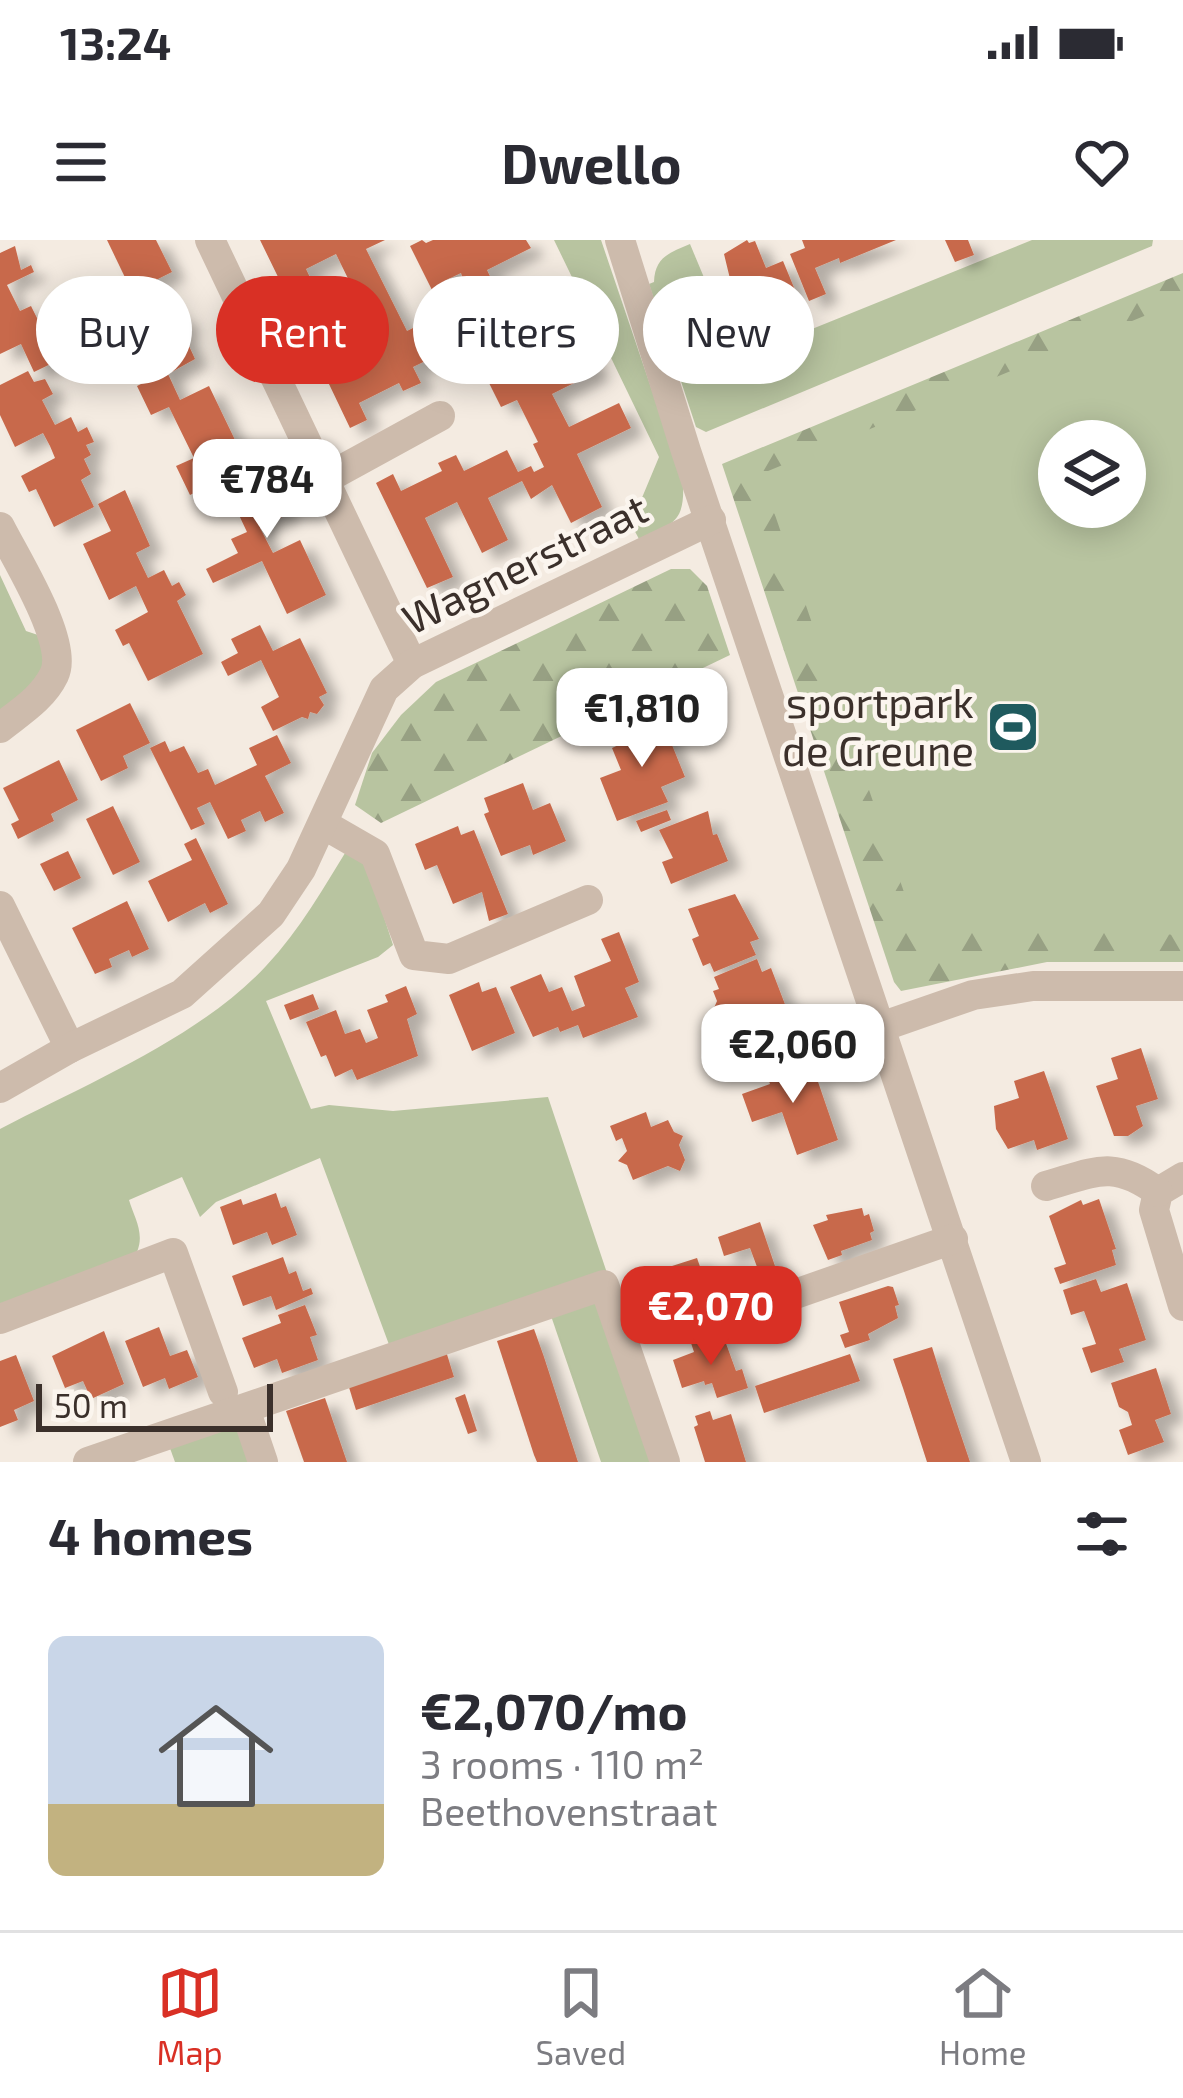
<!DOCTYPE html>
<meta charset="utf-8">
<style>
:root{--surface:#fff;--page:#f7f7f7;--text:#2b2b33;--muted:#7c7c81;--line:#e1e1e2;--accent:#d93025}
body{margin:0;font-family:"Exo 2",sans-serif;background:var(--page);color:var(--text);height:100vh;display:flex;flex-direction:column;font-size:45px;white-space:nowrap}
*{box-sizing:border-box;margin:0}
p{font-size:39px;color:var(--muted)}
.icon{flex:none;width:66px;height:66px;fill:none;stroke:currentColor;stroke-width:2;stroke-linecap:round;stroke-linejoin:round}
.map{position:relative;height:1222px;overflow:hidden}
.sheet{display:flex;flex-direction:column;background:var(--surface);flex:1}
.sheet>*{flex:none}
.banner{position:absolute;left:36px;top:36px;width:1113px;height:108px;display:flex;gap:24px}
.fabs{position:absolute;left:1038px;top:180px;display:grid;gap:24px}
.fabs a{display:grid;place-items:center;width:108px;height:108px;border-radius:50%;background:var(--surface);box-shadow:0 6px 30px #0003;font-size:60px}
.scale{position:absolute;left:36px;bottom:30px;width:237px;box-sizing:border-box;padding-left:12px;border:6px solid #3b302b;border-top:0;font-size:33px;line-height:42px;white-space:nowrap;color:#3b302b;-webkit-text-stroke:9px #fbf5ee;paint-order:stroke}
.price{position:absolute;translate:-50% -102px;padding:0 27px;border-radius:24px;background:#fff;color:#222;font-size:39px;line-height:78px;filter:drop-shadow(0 3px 6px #0008)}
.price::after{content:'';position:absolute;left:50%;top:72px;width:36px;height:27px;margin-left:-18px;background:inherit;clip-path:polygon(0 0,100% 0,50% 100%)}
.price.on{background:var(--accent);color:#fff}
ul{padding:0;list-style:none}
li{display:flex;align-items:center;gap:36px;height:300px;padding:0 48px}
li span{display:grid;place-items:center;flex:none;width:336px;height:240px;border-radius:18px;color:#555}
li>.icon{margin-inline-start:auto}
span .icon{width:144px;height:144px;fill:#fffc;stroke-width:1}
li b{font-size:51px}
h2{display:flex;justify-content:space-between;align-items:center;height:144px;padding:0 48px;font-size:51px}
.pill{padding:0 42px;border-radius:54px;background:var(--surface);box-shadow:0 6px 30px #0003;font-size:42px;line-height:108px}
.pill.on{background:var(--accent);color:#fff}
.status{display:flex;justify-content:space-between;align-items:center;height:84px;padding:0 60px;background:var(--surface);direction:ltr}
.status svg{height:33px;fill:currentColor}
header{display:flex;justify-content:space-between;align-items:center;height:156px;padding:0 48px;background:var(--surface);font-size:54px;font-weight:700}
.menu{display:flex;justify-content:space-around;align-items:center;height:168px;border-top:3px solid var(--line);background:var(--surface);font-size:33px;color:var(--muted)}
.menu a{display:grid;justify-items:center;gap:6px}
.menu .on{color:var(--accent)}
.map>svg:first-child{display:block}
.green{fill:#b8c4a0;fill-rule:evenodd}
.forest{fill:url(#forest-firs)}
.building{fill:#c8694b;filter:url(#shadow)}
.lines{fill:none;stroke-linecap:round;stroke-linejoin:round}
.minor{stroke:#cdbbac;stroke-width:30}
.labels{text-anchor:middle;stroke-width:9;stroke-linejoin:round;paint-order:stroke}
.street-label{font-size:42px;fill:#3b302b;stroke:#fbf5ee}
.poi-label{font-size:42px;fill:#3b302b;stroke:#fbf5ee;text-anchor:end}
</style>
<div class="status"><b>13:24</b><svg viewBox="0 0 49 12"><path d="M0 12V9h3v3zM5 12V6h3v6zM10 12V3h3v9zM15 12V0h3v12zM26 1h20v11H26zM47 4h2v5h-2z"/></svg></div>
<header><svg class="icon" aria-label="menu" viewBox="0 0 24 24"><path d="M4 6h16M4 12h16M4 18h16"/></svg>Dwello<svg class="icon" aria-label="heart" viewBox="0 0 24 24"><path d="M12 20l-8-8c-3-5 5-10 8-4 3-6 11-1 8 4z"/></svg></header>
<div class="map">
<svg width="1183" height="1222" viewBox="0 0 1183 1222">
<defs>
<pattern id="forest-firs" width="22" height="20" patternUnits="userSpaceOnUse" patternTransform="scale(3)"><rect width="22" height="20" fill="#b8c4a0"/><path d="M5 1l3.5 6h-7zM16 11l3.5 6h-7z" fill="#97a083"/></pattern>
<filter id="shadow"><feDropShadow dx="13" dy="8" stdDeviation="6" flood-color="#0004"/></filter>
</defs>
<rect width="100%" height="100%" fill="#f4ebe1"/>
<g class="green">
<path d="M554,0h47l82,242c2,41 -10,42 -44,57l-8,-15 28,-67z"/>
<path d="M1032,0h121l-1,6 -446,186 -10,-5 -47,-143 5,-2c1,-25 15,-29 36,-38l48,115z"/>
<path d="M1183,43v665l-259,14 -171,-495zM1059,201h66v66h-66z"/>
<path d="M0,335l26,56 15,5c13,37 -16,57 -41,79z"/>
<path d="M350,605l13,7 30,93 -15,12 -112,44 45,108 18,-4 64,6 155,-14 60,179 -217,74 -71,-192 -104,44 -16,15 -18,-40 -53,23c5,17 16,33 8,52l-137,56v-179c86,-45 199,-91 266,-163 34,-36 58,-79 84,-121z"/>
<polygon points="595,1054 660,1222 601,1222 549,1070"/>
<polygon points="243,1176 259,1222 175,1222 167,1200"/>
</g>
<g class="forest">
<polygon points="1183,33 1183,60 761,234 920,699 999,685 1067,683 1183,696 1183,722 1047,722 901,751 894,742 722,224"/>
<polygon points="671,329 690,329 707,346 730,415 381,583 355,565 372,513 401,475 436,442"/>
</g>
<g class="building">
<polygon points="107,0 156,0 172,32 132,52"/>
<polygon points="260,0 385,0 366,9 407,91 441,74 456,106 413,127 421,143 403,151 399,143 359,163 367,180 350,188 307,98 333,85 354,127 384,112 336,14 306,29 325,69 300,82"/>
<polygon points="422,0 426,3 433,0 526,0 531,8 487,30 504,66 477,79 459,41 463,39 461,33 444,41 449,52 436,58 410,6"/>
<polygon points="747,0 749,3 755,1 766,28 783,21 795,50 746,69 737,45 732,47 724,14"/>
<polygon points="802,0 896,0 840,23 839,18 815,28 826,54 809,61 790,14 805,8"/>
<polygon points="945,0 968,0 974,15 955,22"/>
<polygon points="15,6 21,30 31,25 34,32 7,45 20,71 31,66 37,78 49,88 63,118 34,132 21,104 0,114 0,13"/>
<polygon points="127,52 140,79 169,65 174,75 182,75 187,87 183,93 195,119 168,134 180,160 209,146 235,200 205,214 218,241 190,255 176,226 194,218 169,167 151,175 137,146 155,137 130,86 112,94 98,66"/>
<polygon points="512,70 529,106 562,90 558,81 576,72 592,104 584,109 596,132 552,154 569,187 619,163 631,188 577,214 602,267 571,283 552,245 531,259 522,241 488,258 508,300 482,313 457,262 425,278 453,337 427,348 376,243 393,234 401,251 442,231 438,223 456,215 464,231 507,210 518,232 531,226 534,232 544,227 533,204 538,202 517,160 501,167 485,135 502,127 482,84"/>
<polygon points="745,76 759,107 741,115 728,84"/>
<polygon points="28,131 34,142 45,139 53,154 42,160 55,185 71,177 78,192 87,187 94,202 86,205 91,215 84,219 91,234 81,240 94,267 54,287 36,249 29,252 21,236 55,218 50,206 43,193 15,207 0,175 0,145"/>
<polygon points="262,220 288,274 260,288 273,313 300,300 326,355 287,374 262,321 213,343 206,329 238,313 231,299 247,292 222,239"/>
<polygon points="125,250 150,306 136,313 148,338 164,330 172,346 179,342 186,355 177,361 203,414 148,441 129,403 123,406 115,390 148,372 136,346 109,360 83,304 111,291 98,264"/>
<polygon points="260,385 273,411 300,398 327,453 319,457 324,465 317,474 310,472 308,479 302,477 273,491 261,467 279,457 261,420 228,436 221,422 238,413 231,399"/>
<polygon points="130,463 150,503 123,516 128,528 101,541 76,490"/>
<polygon points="655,475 657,480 661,478 685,537 661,547 668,562 617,581 600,538 621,530 612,508 623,503 620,495"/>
<polygon points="277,495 291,523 265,536 284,573 265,582 260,571 241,580 246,591 228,599 210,562 197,568 205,584 191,590 150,508 165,501 170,512 184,506 198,533 208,529 215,545 257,525 249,508"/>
<polygon points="59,520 78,560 51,574 54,581 18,599 11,584 19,580 3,548"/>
<polygon points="523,543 533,570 550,563 566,601 533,615 530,605 501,616 484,574 489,572 484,558"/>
<polygon points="113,566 140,622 113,635 86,579"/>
<polygon points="667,570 671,580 641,592 636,581"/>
<polygon points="708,571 713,595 717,594 728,621 671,644 662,622 673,618 659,590"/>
<polygon points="458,586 461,595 474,590 508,674 489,681 482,652 453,664 437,625 425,630 415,604"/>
<polygon points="196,598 228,664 210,673 205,663 168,682 148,641 192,620 184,604"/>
<polygon points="68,611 81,638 54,651 40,624"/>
<polygon points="735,654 759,699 750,702 756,715 714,732 710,723 703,726 692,699 699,696 688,669"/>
<polygon points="127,661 149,709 132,717 129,710 109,719 112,727 95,734 72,688"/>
<polygon points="619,692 639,742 625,748 638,777 583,798 578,785 560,792 558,787 533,797 510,747 541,734 549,752 562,747 572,771 585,766 574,736 611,721 601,699"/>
<polygon points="757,719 762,732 771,728 791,780 734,803 725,781 711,775 717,761 713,751 719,749 714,737"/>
<polygon points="479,742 482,752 496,747 515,793 472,811 449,755"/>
<polygon points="406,746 417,774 407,779 418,816 357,840 352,829 335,837 326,815 321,817 306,782 336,770 345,794 360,789 366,803 378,798 367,770 388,762 385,755"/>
<polygon points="313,754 319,769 290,780 284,765"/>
<polygon points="1141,808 1158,859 1136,866 1143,886 1128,896 1114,896 1096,846 1118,839 1111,818"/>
<polygon points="791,817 799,842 816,836 838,900 797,915 782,872 752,882 742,854 770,844 764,826"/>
<polygon points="1044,831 1068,899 1037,910 1034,900 1008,909 996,889 994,866 1019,858 1014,841"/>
<polygon points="646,872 651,887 668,880 674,892 683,896 679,905 685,920 680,931 668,926 633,940 627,925 618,921 627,911 622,898 616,901 610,886"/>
<polygon points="276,953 281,968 286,966 297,995 272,1005 267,992 233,1005 220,967 241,959 243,965"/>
<polygon points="1099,959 1116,1009 1112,1010 1116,1025 1060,1044 1054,1028 1066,1024 1049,976 1081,960 1083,965"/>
<polygon points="862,968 864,976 869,974 874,991 870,993 872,1000 841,1011 842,1015 828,1020 813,985 828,980 826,975"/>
<polygon points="760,982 776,1029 760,1035 750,1008 724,1016 718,997"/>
<polygon points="283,1017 289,1034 296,1031 303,1051 311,1048 313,1054 276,1070 271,1056 243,1066 232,1036"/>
<polygon points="697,1018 710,1055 657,1073 644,1035"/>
<polygon points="1096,1039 1101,1052 1127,1043 1146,1100 1119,1109 1124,1122 1091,1133 1082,1108 1096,1104 1090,1087 1084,1071 1071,1075 1063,1050"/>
<polygon points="888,1046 893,1047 899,1065 895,1066 898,1078 868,1094 870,1100 845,1108 840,1095 849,1092 839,1062"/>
<polygon points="305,1065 317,1095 310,1097 318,1120 282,1133 277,1119 254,1128 242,1098 281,1083 278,1075"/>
<polygon points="159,1087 170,1116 187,1110 198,1137 169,1149 165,1138 143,1147 125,1101"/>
<polygon points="534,1089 544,1117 578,1222 537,1222 534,1215 497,1101"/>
<polygon points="104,1091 124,1144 91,1159 83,1141 65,1148 52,1116"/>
<polygon points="724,1098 736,1131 742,1129 748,1148 717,1158 712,1143 705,1145 704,1141 682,1148 673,1120 694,1112 691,1103"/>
<polygon points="932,1107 941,1136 970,1222 927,1222 903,1148 893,1119"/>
<polygon points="445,1108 454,1137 356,1170 347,1141"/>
<polygon points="850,1114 860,1141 764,1173 755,1146"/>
<polygon points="16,1115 34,1161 14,1170 18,1180 0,1187 0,1121"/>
<polygon points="1156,1128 1171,1174 1155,1180 1164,1202 1128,1215 1119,1190 1132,1185 1128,1172 1119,1167 1111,1143"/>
<polygon points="465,1154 477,1191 468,1194 455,1158"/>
<polygon points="325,1158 335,1187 347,1222 304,1222 286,1171"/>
<polygon points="710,1171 713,1180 731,1174 746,1222 705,1222 694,1187 698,1185 695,1176"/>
</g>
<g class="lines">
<g class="minor">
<polyline points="210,0 412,424"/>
<polyline points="620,0 686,211 1026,1222"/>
<polyline points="325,239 440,176"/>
<path d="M0,287c16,32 70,117 54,148 -11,23 -34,37 -54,53"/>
<polyline points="323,584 375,614 414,715 449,719 588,660"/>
<polyline points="0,666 70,808"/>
<polyline points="878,788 973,755 1033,746 1183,746"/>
<polyline points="0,848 70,808 182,754 271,674 301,629 384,449 412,424 711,280"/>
<polyline points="1183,937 1158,952 1154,970 1183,1066"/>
<path d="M1046,946c49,-14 67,-27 112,6"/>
<polyline points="755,1068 953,999"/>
<polyline points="0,1079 173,1013 223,1152"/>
<polyline points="245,1169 263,1222"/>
<polyline points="88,1222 604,1045 665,1222"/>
</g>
</g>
<defs>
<g id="stadium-square" transform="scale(2.7)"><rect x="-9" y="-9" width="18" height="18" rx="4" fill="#1f5a5e" stroke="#fbf5ee"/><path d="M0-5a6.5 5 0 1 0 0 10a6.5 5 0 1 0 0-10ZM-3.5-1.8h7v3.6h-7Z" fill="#fff"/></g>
</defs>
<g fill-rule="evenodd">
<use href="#stadium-square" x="1013" y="487"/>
</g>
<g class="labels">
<g class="street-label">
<text transform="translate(525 324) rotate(-26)" y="15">Wagnerstraat</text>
</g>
<g class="poi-label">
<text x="974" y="478">sportpark<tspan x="974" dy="48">de Greune</tspan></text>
</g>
</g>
</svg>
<div class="fabs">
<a><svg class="icon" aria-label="layers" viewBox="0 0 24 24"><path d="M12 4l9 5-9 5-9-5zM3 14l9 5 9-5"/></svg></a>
</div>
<div class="scale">50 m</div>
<b class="price" style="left:267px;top:301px">€784</b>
<b class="price" style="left:642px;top:530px">€1,810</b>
<b class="price" style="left:793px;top:866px">€2,060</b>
<b class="price on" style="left:711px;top:1128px">€2,070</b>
<div class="banner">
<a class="pill">Buy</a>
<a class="pill on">Rent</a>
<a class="pill">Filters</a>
<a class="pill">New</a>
</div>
</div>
<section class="sheet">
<h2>4 homes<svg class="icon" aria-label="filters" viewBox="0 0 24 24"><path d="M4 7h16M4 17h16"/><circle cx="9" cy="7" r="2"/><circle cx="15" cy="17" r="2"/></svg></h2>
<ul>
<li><span style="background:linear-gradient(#c9d6e8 70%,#c2b280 0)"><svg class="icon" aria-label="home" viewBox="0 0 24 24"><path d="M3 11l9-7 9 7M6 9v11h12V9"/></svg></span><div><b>€2,070/mo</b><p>3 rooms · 110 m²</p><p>Beethovenstraat</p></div></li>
</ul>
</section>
<nav class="menu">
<a class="on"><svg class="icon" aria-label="map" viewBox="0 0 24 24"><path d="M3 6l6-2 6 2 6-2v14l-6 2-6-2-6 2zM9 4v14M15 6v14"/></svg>Map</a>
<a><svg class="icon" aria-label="saved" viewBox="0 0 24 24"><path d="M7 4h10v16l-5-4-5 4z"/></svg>Saved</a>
<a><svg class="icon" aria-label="home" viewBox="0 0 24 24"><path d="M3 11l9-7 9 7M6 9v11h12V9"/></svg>Home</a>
</nav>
